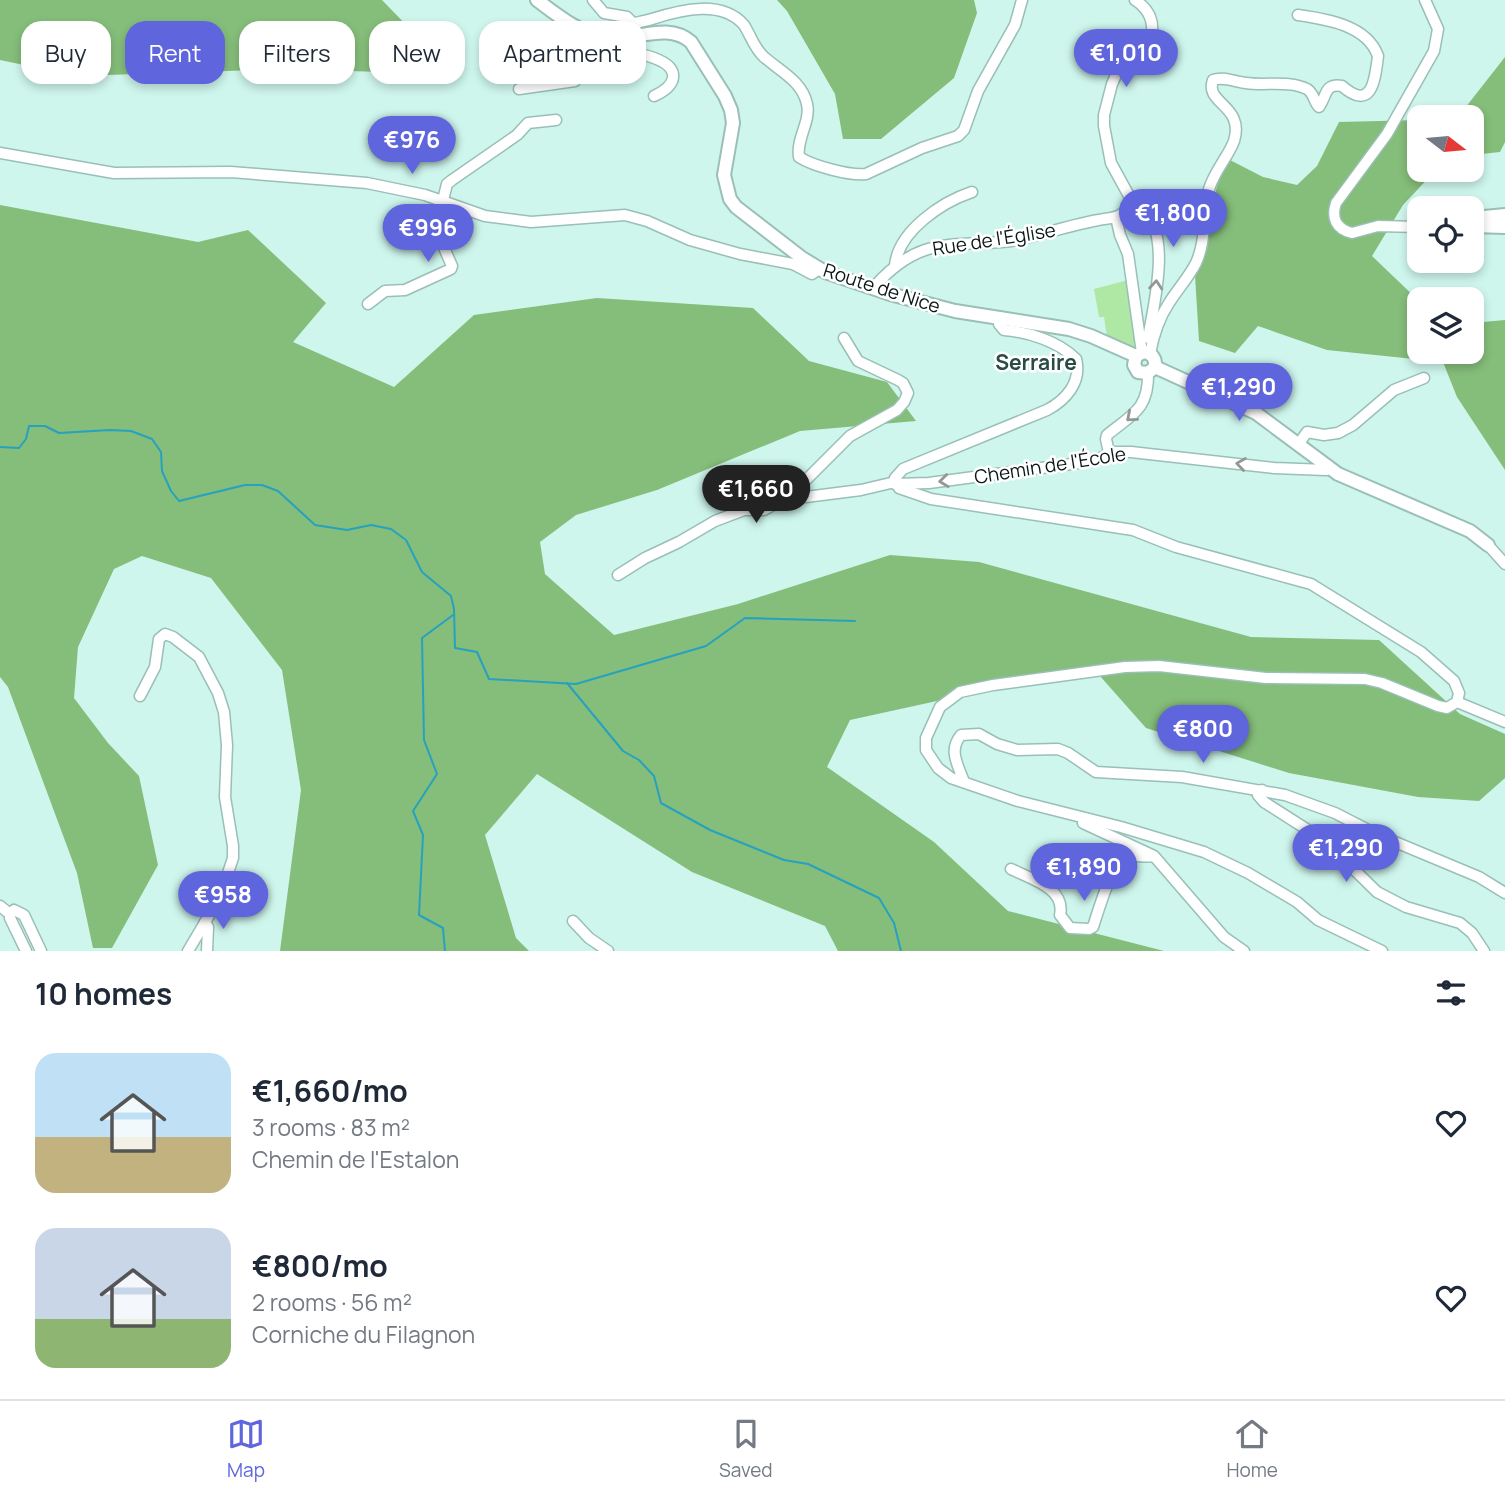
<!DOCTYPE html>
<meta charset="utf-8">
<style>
:root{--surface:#fff;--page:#f2f2f3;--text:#1f2937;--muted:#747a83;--line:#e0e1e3;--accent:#5f65dd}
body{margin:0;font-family:Manrope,sans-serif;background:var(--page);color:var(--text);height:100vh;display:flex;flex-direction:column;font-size:26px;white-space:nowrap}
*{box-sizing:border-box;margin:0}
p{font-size:23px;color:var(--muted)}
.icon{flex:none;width:38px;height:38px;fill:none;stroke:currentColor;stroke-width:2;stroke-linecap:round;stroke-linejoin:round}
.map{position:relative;height:951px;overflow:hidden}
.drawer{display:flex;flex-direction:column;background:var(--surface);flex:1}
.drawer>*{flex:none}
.banner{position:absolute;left:21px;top:21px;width:700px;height:63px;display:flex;gap:14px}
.needle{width:46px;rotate:106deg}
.tools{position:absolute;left:1407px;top:105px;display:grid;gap:14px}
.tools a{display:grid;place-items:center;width:77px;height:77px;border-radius:14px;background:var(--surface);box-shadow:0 4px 10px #0003;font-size:35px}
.price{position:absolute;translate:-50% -60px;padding:0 16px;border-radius:24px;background:var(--accent);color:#fff;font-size:23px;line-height:46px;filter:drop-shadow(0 2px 4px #0008)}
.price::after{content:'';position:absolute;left:50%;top:42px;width:21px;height:16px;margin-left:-10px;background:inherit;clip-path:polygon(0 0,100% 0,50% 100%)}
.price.active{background:#222;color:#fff}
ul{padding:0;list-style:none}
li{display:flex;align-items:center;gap:21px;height:175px;padding:0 35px}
li span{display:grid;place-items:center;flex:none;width:196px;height:140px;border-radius:21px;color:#555}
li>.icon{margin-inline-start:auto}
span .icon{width:84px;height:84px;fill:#fffc;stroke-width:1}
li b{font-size:30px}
h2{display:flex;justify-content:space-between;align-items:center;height:84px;padding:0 35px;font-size:30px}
.chip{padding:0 24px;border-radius:21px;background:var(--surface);box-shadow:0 4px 10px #0003;font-size:24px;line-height:63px}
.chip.active{background:var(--accent);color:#fff}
.tab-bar{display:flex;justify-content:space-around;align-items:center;height:98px;border-top:2px solid var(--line);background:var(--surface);font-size:19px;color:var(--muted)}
.tab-bar a{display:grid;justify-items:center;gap:4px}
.tab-bar .active{color:var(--accent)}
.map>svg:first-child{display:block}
.green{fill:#afe8a4}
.forest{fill:#85bd7a}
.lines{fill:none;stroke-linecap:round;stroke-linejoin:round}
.stream{stroke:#26a2bf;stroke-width:2}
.minor-casing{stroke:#99bfb6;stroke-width:13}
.major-casing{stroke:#99bfb6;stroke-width:16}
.minor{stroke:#fff;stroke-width:10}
.major{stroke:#fff;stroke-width:12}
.oneway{stroke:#919896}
.labels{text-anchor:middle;stroke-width:5;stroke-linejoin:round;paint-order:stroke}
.street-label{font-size:19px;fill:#0b1916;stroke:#fff}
.neighbourhood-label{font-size:21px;font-weight:bold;fill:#284b44;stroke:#fff}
</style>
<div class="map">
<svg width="1505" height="951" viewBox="0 0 1505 951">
<rect width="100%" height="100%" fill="#cef6ed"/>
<polygon class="green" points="1128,280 1137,348 1136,349 1107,337 1104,317 1099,317 1094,289"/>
<g class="forest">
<polygon points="0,0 382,0 416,35 411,73 289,69 77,76 0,60"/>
<polygon points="777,0 974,0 977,13 954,78 881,139 843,139 835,94 787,11"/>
<polygon points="1505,57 1505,142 1500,152 1472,155 1472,117 1458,117"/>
<polygon points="1419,120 1419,170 1436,170 1403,205 1372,256 1419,301 1419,352 1472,352 1472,323 1505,320 1505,470 1457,397 1443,362 1327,350 1258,326 1235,353 1199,341 1195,275 1217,186 1228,159 1263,177 1297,185 1317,166 1339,122"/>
<polygon points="0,205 198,242 248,230 326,303 293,342 394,387 474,315 597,298 753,308 809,361 887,382 916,421 800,431 657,490 576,515 540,542 545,574 614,635 738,604 890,555 979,562 1251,637 1379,640 1460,714 1505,734 1505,778 1479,801 1418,797 1289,773 1146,728 1092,667 850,720 827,767 934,842 1008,911 1164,951 838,951 825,926 692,872 537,774 485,835 516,938 529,951 280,951 301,790 282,670 211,578 142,556 114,569 78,647 74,698 108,743 139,776 158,865 112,948 93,948 77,873 8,687 0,677"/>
</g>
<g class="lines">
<g class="stream">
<polyline points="0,447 19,448 26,439 29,426 45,426 59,433 110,430 131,431 152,439 161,452 162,471 171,491 179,501 245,485 262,485 278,491 315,525 347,530 371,525 391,529 406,540 422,572 451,596 454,609 455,648 477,652 489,679 576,684 706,646 745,618 855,621"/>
<polyline points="567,683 623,751 639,760 654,776 661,803 710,830 784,860 808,864 879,898 894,923 901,951"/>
<polyline points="445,951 443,928 419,915 423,835 413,811 437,774 424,740 422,638 453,615"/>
</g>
<g class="minor-casing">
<g id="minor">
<polyline points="593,0 604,13 627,17 634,24"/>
<path d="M1135,0c14,9 20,21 16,38l-18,10 -13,18 -8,18 -8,31v11l7,37 17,31 15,14"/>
<path d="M598,36l6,9c16,6 34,7 50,13 27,10 24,27 0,38"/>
<path d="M604,37c4,-11 36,-14 48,-18 31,-10 70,-19 92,6 7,11 10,23 20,32 16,14 38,24 43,47 4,18 -11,34 -8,53 14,9 51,19 67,17l56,-26 36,-12 6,-6 14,-39 37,-66 7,-25"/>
<polyline points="519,89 575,81 576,27"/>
<polyline points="0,153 114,173 231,172 367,183 425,195 485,216 531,222 625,215 647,221 690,240 740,254 793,264 812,274 819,269"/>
<polyline points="1116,217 1120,235 1128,254 1142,353"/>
<path d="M1419,227l-41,-1 -26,7c-16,-4 -21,-15 -16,-30l51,-69 47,-83 4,-22 -13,-29"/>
<path d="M895,266c3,-35 47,-64 77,-74"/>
<path d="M873,288c14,-16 31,-31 52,-38 27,-9 58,-5 86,-9 34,-6 66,-19 100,-23 15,-2 12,-11 29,-11 33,23 14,97 8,131"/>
<polyline points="368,304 385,291 405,290 451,269 452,266 445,250 453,231 441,208 447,184 452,180 517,135 528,123 556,120"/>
<path d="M1000,317l-1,7 5,6c24,2 54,11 72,29 6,23 -10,41 -29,51l-144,59 -8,9 4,10 32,11 202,31 43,17 135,37 110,68 33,29 5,12 -2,9 -10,6 -9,-2 -56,-23 -17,-4 -99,-1 -107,-12 -34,1 -132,18 -33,7 -20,15 -14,31v12l12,18 13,10 67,23 103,26 83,25 44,21 49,29 21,18 64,31"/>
<path d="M1150,354c3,-17 9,-36 19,-51 8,-13 20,-26 27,-40 11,-24 6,-50 13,-74 6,-19 19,-32 25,-48 11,-36 -30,-37 -21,-61 10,-4 22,2 33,3 19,3 43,-3 61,6 7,4 7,13 12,18 8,-11 5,-24 23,-21 30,26 33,-6 36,-30 -11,-31 -52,-37 -80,-41"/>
<polyline points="1298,445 1307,432 1324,435 1338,433 1353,425 1394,390 1424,378"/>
<path d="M1109,453l-3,-14 1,-4c24,-20 42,-25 41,-62"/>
<polyline points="895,484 929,483 1079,463 1096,460 1114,452 1131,452 1274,468 1326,470 1329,468"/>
<polyline points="791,500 790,497 797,489 850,436 897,410 904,402 908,393 903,383 898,380 858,361 844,338"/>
<polyline points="1488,545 1505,564"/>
<polyline points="618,575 645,558 679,542 715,521 744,510 764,510 782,500 861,490 895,482"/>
<polyline points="140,696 155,667 159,639 165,634 173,637 199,657 218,693 224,712 227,745 225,797 233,846 233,858 220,897 188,951"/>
<polyline points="1457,702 1505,722"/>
<path d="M964,782c-6,-17 -16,-32 -3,-47l18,-1 18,10 20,6 41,-1 10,4 28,19 86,5 103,18 50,18 41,21 103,43 26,16"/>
<polyline points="1262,790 1258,795 1264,802 1325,841 1377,892 1406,907 1460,923 1472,933 1484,951"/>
<polyline points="1083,823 1154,856 1224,937 1244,951"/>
<path d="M1011,869c20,10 55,19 49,46l10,13 19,1 4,-2c5,-15 19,-65 32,-70 9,-3 19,1 28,-1"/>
<polyline points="0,906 10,914"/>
<polyline points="573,921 589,938 608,951"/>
<polyline points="205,922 208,927 207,951"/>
<polyline points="26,951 10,918 10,914 14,910 24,915 41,951"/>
</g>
</g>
<g class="major-casing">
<g id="major">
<path d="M537,0c21,16 46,36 73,38 27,2 58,-16 81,4l34,54 6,14 2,13 -9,52 6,24 6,8 66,51 23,14 65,22 65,17 114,18 22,7 45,20"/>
<polyline points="1474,218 1505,215"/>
<polyline points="1472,226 1505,227"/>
<polyline points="1136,356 1134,365 1138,372 1148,373 1155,367"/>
<path d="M1136,356l8,-4c8,1 12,7 11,15"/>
<polyline points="1155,367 1256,413 1338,474 1470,531 1488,545"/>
</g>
</g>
<use href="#minor" class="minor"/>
<use href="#major" class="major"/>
</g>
<defs><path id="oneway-chevron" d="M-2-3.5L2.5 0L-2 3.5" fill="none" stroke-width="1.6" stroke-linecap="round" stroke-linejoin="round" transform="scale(1.75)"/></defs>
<g class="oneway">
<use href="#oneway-chevron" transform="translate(1156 285) rotate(-85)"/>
<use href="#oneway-chevron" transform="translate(1131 417) rotate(139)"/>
<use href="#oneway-chevron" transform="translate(1241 464) rotate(-172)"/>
<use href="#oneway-chevron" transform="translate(944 481) rotate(173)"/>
</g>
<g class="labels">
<g class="street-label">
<text transform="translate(994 239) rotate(-9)" y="7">Rue de l'Église</text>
<text transform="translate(882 288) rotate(18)" y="7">Route de Nice</text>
<text transform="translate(1050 465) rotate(-9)" y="7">Chemin de l'École</text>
</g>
<g class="neighbourhood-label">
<text x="1036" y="370">Serraire</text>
</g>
</g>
</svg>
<div class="tools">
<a><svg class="needle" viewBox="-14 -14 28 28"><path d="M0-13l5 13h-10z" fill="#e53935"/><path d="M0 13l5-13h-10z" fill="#747a83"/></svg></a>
<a><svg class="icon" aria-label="locate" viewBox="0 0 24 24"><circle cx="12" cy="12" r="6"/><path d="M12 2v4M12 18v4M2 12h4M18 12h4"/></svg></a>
<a><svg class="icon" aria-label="layers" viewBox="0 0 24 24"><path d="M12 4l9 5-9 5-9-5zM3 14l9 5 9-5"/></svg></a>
</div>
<b class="price" style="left:1126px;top:89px">€1,010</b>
<b class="price" style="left:412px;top:176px">€976</b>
<b class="price" style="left:1173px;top:249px">€1,800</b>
<b class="price" style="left:428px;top:264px">€996</b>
<b class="price" style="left:1239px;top:423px">€1,290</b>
<b class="price active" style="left:756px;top:525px">€1,660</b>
<b class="price" style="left:1203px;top:765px">€800</b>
<b class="price" style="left:1346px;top:884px">€1,290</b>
<b class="price" style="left:1084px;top:903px">€1,890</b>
<b class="price" style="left:223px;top:931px">€958</b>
<div class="banner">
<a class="chip">Buy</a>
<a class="chip active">Rent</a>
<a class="chip">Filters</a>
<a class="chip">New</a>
<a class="chip">Apartment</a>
</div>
</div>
<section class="drawer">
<h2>10 homes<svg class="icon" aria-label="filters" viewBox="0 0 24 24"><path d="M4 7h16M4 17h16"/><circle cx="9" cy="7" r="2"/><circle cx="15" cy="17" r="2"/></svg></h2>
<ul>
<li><span style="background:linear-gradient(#bfe0f5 60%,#c2b280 0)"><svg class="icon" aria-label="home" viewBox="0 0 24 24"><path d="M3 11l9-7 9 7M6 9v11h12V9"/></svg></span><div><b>€1,660/mo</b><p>3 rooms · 83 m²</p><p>Chemin de l'Estalon</p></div><svg class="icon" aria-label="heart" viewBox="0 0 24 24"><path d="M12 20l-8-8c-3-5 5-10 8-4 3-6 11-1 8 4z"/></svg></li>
<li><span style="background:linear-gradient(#c9d6e8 65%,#8fb573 0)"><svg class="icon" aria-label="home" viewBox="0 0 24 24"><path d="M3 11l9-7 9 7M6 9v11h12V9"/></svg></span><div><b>€800/mo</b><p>2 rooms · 56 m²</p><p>Corniche du Filagnon</p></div><svg class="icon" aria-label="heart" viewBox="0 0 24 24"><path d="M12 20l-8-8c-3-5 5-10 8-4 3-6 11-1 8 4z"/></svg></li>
</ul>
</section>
<nav class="tab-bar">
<a class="active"><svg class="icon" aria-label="map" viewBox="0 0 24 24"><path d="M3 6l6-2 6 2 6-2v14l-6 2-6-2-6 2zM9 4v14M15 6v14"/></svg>Map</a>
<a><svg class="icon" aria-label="saved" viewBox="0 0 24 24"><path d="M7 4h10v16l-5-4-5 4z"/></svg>Saved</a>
<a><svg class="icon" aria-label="home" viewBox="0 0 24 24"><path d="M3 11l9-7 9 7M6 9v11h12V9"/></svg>Home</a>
</nav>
